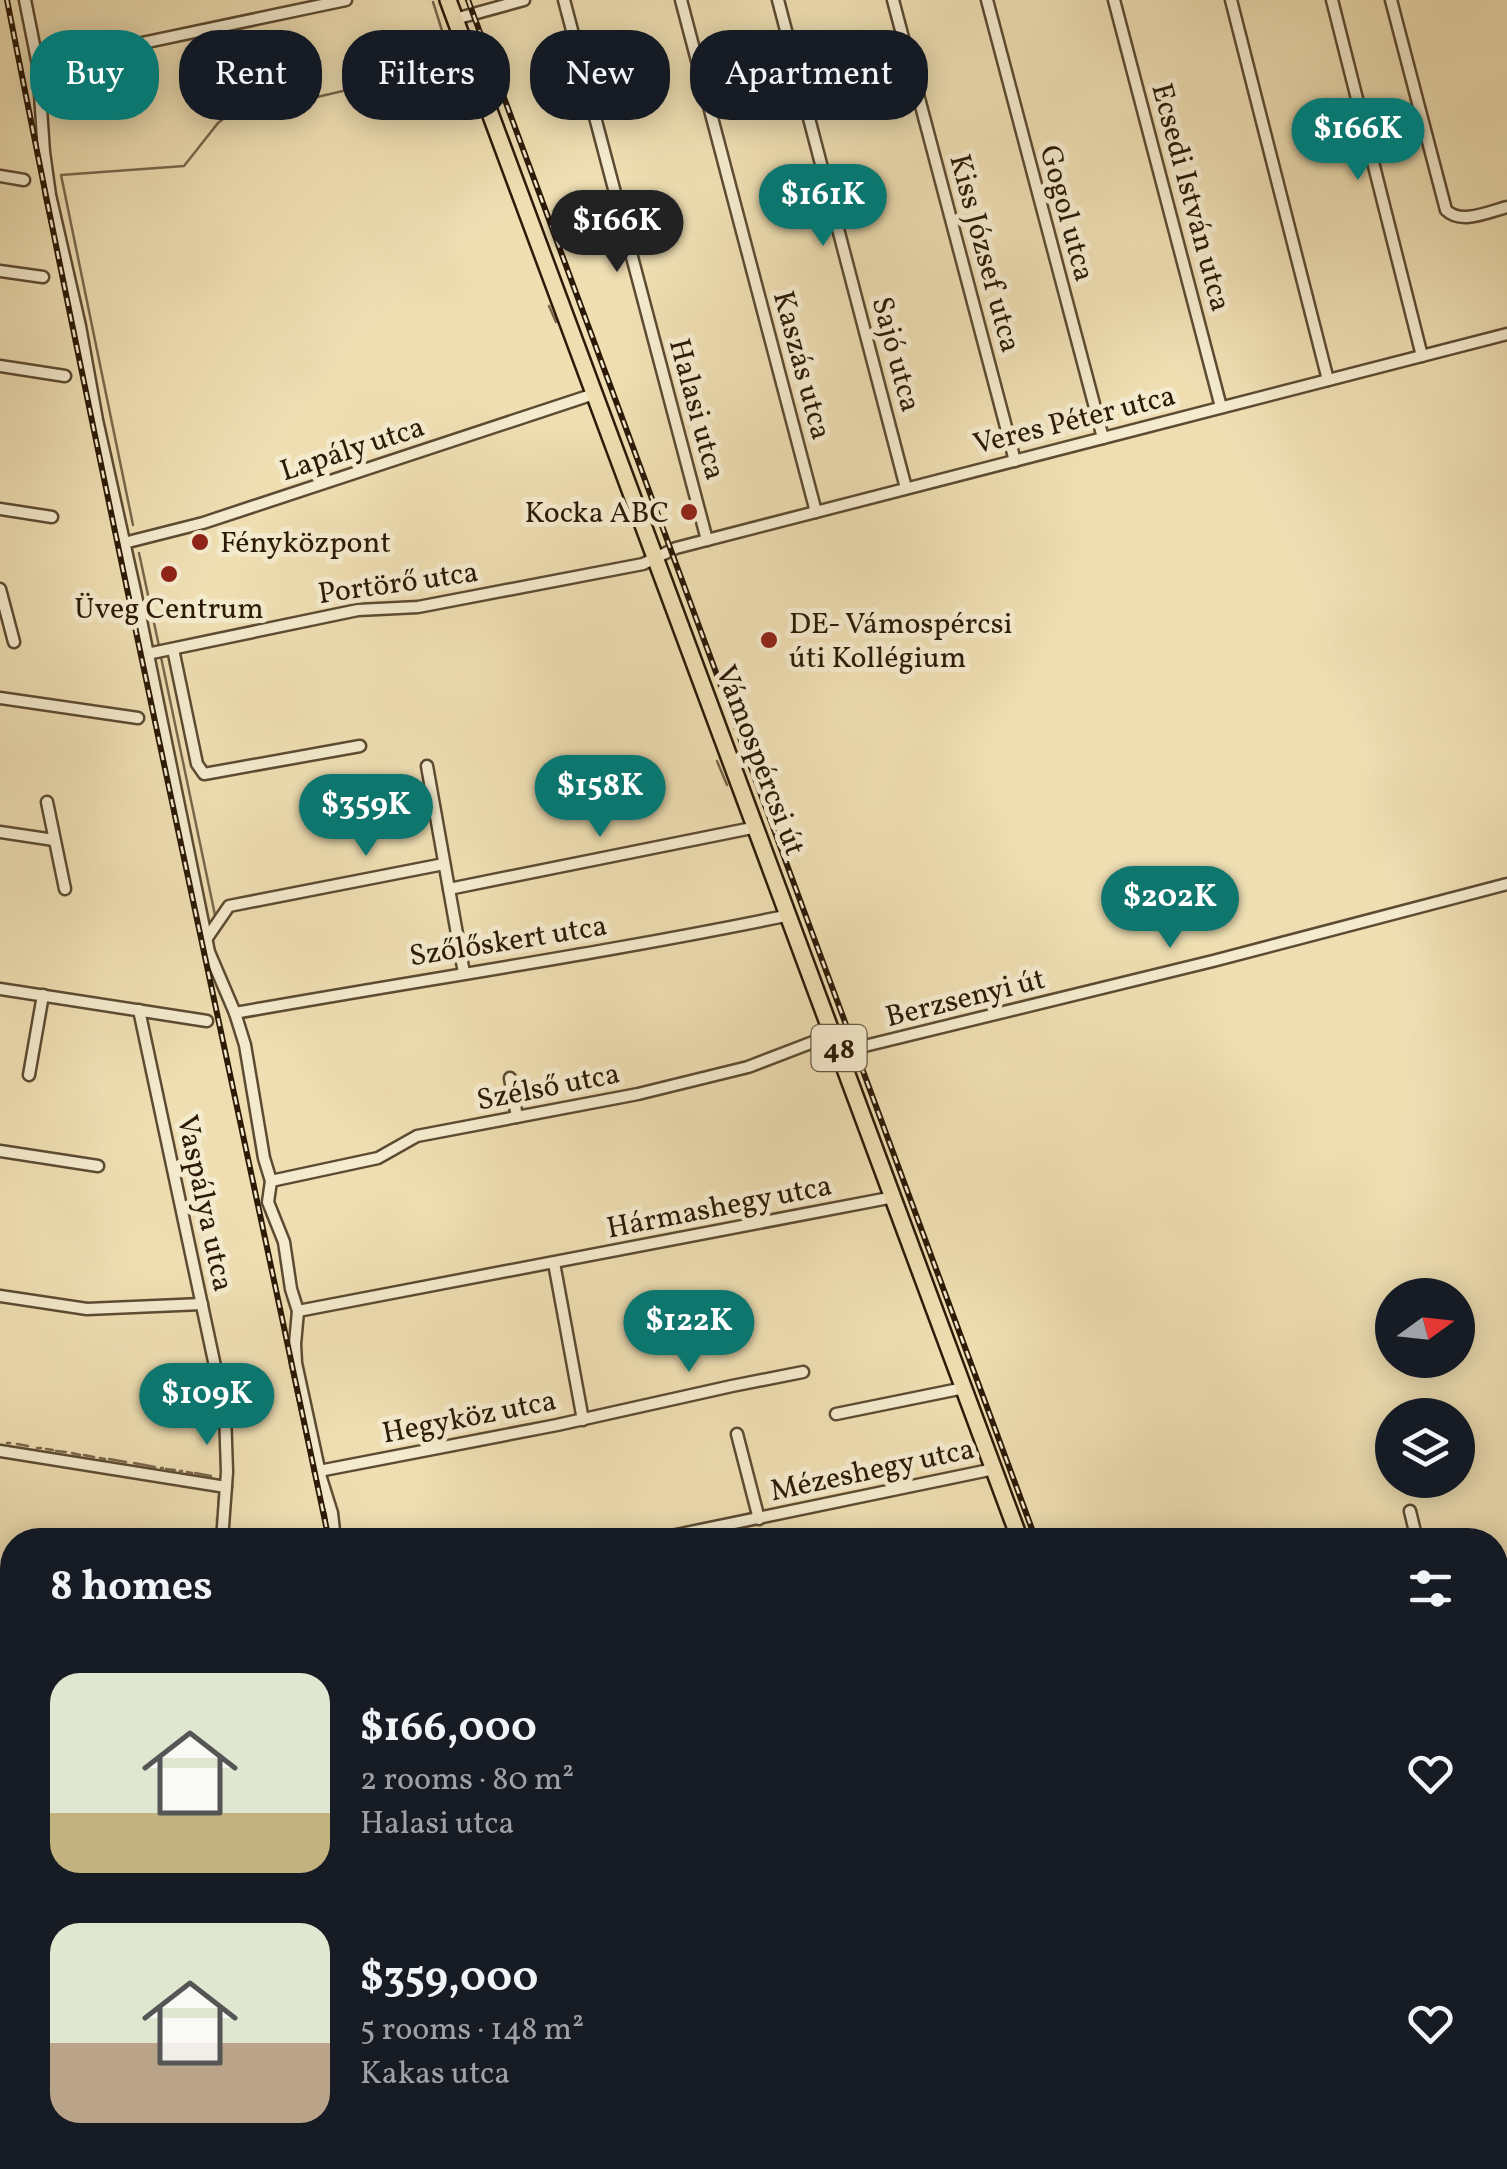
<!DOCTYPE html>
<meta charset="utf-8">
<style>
:root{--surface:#171b24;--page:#20242c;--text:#f1f3f6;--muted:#9ea1a6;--accent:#0f766e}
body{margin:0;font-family:Vollkorn,serif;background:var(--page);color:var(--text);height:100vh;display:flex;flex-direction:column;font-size:38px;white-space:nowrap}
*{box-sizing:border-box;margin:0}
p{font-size:32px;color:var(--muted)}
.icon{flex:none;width:55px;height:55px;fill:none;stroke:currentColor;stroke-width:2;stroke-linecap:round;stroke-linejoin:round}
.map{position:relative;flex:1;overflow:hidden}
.sheet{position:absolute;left:0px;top:1528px;width:1508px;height:642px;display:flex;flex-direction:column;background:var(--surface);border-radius:40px 40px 0 0;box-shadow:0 5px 25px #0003}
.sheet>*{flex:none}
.banner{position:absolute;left:30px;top:30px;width:1000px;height:90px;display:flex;gap:20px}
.needle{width:65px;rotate:75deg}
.tools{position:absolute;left:1375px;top:1278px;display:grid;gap:20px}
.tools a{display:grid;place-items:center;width:100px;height:100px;border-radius:50%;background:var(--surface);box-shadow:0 5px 25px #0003;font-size:50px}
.price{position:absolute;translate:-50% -85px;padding:0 22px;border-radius:35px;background:var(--accent);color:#fff;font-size:32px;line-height:65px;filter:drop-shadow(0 2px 5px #0008)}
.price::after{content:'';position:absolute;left:50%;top:60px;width:30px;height:22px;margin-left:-15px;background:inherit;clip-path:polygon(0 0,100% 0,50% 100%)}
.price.selected{background:#222;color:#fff}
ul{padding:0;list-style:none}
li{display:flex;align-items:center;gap:30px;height:250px;padding:0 50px}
li span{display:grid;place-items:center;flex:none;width:280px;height:200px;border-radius:30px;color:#555}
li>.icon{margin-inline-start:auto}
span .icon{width:120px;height:120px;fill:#fffc;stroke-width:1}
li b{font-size:42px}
h2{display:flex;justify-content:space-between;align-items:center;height:120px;padding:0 50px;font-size:42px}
.tag{padding:0 35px;border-radius:40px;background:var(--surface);box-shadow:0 5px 25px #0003;font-size:35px;line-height:90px}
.tag.selected{background:var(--accent);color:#fff}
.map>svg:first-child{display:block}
.green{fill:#cdbd95;stroke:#7c6c4e;stroke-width:2.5}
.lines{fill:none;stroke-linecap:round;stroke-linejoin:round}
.stream{stroke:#79674b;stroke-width:2.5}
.minor-casing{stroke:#5c4b32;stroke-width:15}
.primary-casing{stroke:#2c1a07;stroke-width:20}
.minor{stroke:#f4eacd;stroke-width:10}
.primary{stroke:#eedeb2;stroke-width:15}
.rail-casing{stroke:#2c1a07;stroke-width:6}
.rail{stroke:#f4eacd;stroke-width:2.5;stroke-dasharray:8;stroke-linecap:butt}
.poi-dot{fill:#8f2418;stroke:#f4eacd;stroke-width:4}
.labels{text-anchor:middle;stroke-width:10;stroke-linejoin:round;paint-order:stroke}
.shield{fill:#f4eacd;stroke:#685842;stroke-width:2.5}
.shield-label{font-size:28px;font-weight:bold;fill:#2c1a07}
.street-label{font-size:30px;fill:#2c1a07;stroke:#f4eacd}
.poi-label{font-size:30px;fill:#2c1a07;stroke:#f4eacd;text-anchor:start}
</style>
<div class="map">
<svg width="1507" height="2169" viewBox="0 0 1507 2169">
<rect width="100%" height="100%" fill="#eedeb2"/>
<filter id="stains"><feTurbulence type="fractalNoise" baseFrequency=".002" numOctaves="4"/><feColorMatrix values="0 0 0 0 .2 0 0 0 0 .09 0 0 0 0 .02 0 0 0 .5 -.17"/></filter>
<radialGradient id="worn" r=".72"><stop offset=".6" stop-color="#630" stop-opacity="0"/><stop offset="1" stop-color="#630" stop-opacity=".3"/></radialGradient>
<g class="green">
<polygon points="1495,1901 1507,1902 1507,2059 1495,2062"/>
<polygon points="448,2158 1232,2158 1237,2169 450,2169"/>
<polygon points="1422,2158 1474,2158 1478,2169 1385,2169"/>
</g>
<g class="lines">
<g class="stream">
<polyline points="549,306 556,322"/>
<polyline points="133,525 61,175 184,166 218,123 223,119 424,72 445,40 433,2"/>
<polyline points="139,553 159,646"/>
<polyline points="161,657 215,915"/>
<polyline points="717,761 727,785"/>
<polyline points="7,1443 10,1443"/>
<polyline points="17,1444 28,1446"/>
<polyline points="37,1448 41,1448"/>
<polyline points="46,1449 53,1450"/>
<polyline points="56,1451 66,1452"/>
<polyline points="72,1453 80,1455"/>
<polyline points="84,1455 94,1457"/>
<polyline points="100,1458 105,1459"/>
<polyline points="109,1459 126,1462"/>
<polyline points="134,1463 155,1467"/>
<polyline points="161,1468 163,1468"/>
<polyline points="166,1469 175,1470"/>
<polyline points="180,1471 182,1471"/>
<polyline points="187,1472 192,1473"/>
<polyline points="195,1473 211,1476"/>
<polyline points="218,1511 219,1495"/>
<polyline points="217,1522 217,1518"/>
<polyline points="216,1537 216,1531"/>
<polyline points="0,1609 7,1610"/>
</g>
<g class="minor-casing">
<g id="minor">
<polyline points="25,0 38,65 44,152 50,195 80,326 97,420 135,591 209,952 235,1013 245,1045 264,1158 271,1181 268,1202 284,1242 291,1289 298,1311 295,1344 296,1363 321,1478 332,1513 335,1540"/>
<polyline points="564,0 707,540"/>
<polyline points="681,0 816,512"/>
<polyline points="778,0 906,488"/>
<polyline points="893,0 1015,461"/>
<polyline points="987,0 1103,438"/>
<polyline points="1114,0 1221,407"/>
<polyline points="1231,0 1328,380"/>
<polyline points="1332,0 1422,356"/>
<path d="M1391,0l55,210c15,15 42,2 61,-3"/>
<polyline points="455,19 524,0"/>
<polyline points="38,65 346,0"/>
<polyline points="0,176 24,180"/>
<polyline points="0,271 43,277"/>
<polyline points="0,366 65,376"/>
<polyline points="0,509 52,517"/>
<polyline points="124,543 203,523 594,394"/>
<polyline points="0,589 14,642"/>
<polyline points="173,649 197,764 204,774 360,746"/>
<polyline points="147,654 358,610 418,607 643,564 676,548 1507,334"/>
<polyline points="0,698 138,718"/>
<polyline points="427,766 464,973"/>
<polyline points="47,802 65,889"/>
<polyline points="0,832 54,840"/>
<polyline points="449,889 757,827"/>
<polyline points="207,938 229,906 444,864"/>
<polyline points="0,989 207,1021"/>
<polyline points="139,1010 225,1413 227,1472 222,1540"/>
<path d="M235,1013c185,-33 371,-60 555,-98"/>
<polyline points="840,1052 1213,961 1507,884"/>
<polyline points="29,1075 43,995"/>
<polyline points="510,1078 517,1117"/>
<polyline points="0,1151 98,1166"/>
<polyline points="271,1181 378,1158 417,1136 638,1094 748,1067 834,1034"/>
<polyline points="554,1263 583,1420"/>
<polyline points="0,1296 87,1309 202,1304"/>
<polyline points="298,1311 894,1197"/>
<polyline points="836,1414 964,1388"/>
<polyline points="737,1434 759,1519"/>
<polyline points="0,1451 226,1487"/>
<polyline points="319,1471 557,1425 732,1386 803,1372"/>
<polyline points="1410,1511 1417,1540"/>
<polyline points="652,1540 994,1469"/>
<polyline points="999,1540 1019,1536"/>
<polyline points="0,1603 12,1605"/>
<polyline points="1495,1739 1507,1736"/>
<polyline points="0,1761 12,1763"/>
<polyline points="1495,1950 1507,1988"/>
<polyline points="1495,2034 1507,2031"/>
<polyline points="0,2097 12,2015"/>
<polyline points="342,2158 345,2169"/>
</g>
</g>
<g class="primary-casing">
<g id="primary">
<polyline points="448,0 1020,1540"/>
<polyline points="1250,2158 1255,2169"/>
</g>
</g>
<use href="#minor" class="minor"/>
<use href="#primary" class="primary"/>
<g class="rail-casing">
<g id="rail">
<path d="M7,0c101,515 214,1027 322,1540"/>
<polyline points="468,0 1036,1540"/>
<polyline points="460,2158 462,2169"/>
<polyline points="1265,2158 1269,2169"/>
</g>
</g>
<use href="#rail" class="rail"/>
</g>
<g class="poi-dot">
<circle cx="689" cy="512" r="10"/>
<circle cx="200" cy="542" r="10"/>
<circle cx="169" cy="574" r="10"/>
<circle cx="769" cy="640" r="10"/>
</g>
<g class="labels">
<rect class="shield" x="811.5" y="1025" width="55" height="46" rx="8"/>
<g class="shield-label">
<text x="839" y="1058">48</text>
</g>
<g class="street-label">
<text transform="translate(1192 197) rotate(75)" y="10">Ecsedi István utca</text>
<text transform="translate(1068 213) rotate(75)" y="10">Gogol utca</text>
<text transform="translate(986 253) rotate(75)" y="10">Kiss József utca</text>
<text transform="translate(897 354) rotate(75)" y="10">Sajó utca</text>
<text transform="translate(803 365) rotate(75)" y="10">Kaszás utca</text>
<text transform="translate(698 409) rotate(75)" y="10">Halasi utca</text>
<text transform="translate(1074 419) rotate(-14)" y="10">Veres Péter utca</text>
<text transform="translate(352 448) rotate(-18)" y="10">Lapály utca</text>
<text transform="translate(398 582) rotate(-8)" y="10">Portörő utca</text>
<text transform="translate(761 760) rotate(69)" y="10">Vámospércsi út</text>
<text transform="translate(508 940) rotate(-9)" y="10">Szőlőskert utca</text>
<text transform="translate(965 997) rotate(-14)" y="10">Berzsenyi út</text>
<text transform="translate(548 1086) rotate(-11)" y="10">Szélső utca</text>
<text transform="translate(206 1203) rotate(78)" y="10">Vaspálya utca</text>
<text transform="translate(719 1206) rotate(-11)" y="10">Hármashegy utca</text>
<text transform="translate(469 1416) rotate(-11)" y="10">Hegyköz utca</text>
<text transform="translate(872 1469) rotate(-12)" y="10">Mézeshegy utca</text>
</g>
<g class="poi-label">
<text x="669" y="522" text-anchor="end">Kocka ABC</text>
<text x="220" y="552">Fényközpont</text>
<text x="169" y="618" text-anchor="middle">Üveg Centrum</text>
<text x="789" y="633">DE- Vámospércsi<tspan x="789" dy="34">úti Kollégium</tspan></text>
</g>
</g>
<rect width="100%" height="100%" filter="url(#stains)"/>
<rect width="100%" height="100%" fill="url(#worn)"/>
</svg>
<div class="tools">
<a><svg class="needle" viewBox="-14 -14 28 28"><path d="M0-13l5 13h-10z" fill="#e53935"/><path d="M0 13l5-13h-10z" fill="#9ea1a6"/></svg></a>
<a><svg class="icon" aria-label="layers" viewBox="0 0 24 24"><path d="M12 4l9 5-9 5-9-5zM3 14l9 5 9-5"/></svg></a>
</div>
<b class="price" style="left:1358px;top:183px">$166K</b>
<b class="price" style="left:823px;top:249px">$161K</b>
<b class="price selected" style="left:617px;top:275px">$166K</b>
<b class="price" style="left:600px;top:840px">$158K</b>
<b class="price" style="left:366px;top:859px">$359K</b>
<b class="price" style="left:1170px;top:951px">$202K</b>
<b class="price" style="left:689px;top:1375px">$122K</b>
<b class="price" style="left:207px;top:1448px">$109K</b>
<div class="banner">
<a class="tag selected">Buy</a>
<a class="tag">Rent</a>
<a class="tag">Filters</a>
<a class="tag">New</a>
<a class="tag">Apartment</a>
</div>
<section class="sheet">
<h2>8 homes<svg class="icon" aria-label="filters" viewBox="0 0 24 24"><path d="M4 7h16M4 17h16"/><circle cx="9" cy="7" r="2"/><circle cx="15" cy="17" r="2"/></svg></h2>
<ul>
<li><span style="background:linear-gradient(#dfe7d0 70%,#c2b280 0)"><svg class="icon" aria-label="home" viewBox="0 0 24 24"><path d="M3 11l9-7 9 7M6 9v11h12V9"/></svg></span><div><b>$166,000</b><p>2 rooms · 80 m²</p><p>Halasi utca</p></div><svg class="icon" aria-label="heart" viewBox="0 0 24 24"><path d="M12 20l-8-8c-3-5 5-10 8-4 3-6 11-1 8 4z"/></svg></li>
<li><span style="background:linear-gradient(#dfe7d0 60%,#b9a48a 0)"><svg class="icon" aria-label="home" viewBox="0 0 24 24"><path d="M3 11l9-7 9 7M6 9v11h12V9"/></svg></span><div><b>$359,000</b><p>5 rooms · 148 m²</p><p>Kakas utca</p></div><svg class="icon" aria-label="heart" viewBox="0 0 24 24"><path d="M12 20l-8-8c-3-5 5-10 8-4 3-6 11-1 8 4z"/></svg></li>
</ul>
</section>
</div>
